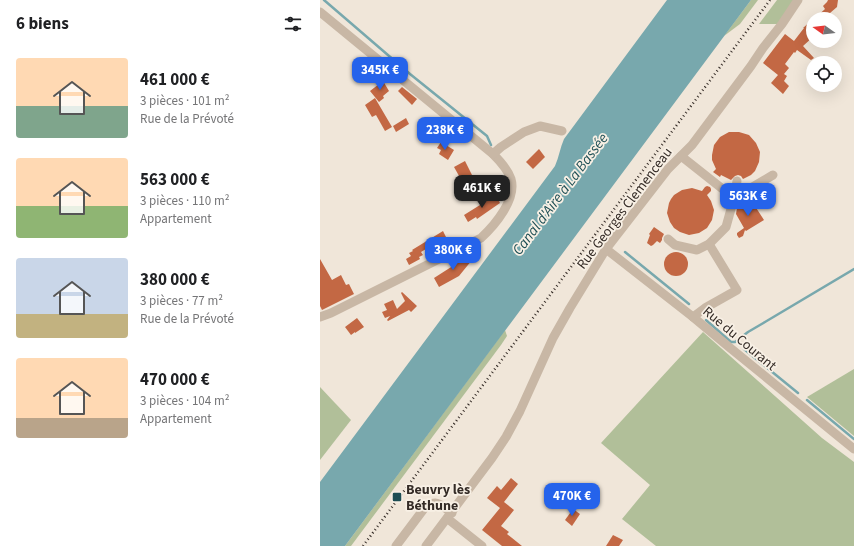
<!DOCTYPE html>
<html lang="fr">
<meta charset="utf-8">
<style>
:root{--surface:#fff;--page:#f6f6f6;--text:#202124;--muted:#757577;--accent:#2563eb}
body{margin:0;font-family:"Source Sans 3",sans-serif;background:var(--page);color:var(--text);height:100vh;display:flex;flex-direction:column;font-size:15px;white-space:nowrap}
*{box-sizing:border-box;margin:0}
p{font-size:13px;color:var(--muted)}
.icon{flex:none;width:22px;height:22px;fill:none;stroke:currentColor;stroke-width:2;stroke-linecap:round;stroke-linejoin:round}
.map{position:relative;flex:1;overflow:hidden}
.drawer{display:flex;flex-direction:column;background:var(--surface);width:320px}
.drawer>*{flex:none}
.needle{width:26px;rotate:284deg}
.tools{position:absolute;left:486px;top:12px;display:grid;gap:8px}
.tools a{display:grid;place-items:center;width:36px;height:36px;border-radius:50%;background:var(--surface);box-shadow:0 4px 16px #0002;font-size:20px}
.price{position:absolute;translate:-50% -34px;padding:0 9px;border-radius:8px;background:var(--accent);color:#fff;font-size:13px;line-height:26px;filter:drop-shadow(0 1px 2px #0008)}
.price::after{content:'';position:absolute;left:50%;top:24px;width:12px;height:9px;margin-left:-6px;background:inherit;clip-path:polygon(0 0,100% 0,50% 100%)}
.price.on{background:#222;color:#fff}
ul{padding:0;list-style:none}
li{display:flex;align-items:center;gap:12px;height:100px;padding:0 16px}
li span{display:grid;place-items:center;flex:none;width:112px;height:80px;border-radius:4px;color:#555}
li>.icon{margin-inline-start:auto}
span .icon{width:48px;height:48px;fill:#fffc;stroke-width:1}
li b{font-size:17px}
h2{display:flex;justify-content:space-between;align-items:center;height:48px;padding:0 16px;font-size:17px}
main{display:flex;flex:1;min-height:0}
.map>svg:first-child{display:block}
.green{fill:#b1bf99}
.water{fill:#78a8ad}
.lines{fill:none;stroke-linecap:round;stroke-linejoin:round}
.stream{stroke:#78a8ad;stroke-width:2.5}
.building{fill:#c36844}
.minor{stroke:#c8b7a5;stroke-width:9}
.rail{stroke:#342b26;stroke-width:2.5;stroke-dasharray:1 3;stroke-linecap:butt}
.poi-dot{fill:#1d4e54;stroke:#f8f0e5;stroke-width:1.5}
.labels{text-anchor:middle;stroke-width:3.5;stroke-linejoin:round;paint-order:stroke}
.street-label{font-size:14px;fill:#342b26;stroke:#f8f0e5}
.poi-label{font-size:14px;font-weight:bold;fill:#342b26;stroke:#f8f0e5;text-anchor:start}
.water-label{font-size:15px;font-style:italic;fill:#1d4e54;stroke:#f8f0e5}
</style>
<main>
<section class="drawer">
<h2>6 biens<svg class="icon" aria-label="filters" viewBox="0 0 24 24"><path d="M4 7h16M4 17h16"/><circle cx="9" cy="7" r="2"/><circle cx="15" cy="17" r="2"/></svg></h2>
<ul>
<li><span style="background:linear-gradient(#ffd9b3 60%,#7fa58c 0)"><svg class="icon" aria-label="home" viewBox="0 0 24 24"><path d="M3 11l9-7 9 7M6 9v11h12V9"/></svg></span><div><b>461 000 €</b><p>3 pièces · 101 m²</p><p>Rue de la Prévoté</p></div></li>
<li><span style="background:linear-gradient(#ffd9b3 60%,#8fb573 0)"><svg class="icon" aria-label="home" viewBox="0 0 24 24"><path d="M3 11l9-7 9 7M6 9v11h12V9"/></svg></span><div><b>563 000 €</b><p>3 pièces · 110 m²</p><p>Appartement</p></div></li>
<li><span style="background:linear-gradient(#c9d6e8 70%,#c2b280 0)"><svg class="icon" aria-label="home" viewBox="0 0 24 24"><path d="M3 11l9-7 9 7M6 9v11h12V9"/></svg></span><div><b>380 000 €</b><p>3 pièces · 77 m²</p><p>Rue de la Prévoté</p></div></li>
<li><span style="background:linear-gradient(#ffd9b3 75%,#b9a48a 0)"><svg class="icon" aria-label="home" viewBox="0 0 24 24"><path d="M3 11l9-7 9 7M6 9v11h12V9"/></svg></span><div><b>470 000 €</b><p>3 pièces · 104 m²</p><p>Appartement</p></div></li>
</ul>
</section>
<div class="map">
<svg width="534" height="546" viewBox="0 0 534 546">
<rect width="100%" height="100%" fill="#f0e6d9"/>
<g class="green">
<polygon points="431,0 438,0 420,24 404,36"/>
<polygon points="457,0 478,0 462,24 439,24"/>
<polygon points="185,330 187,336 181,345 31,546 25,546"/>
<polygon points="383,332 502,438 534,462 534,546 336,546 302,519 330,485 281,443"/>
<polygon points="534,369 534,436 487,397"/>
<polygon points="0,387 31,420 0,460"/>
</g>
<path class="water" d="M347,0h84l-406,546h-25v-64l235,-316c4,-9 5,-18 9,-27z"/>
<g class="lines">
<g class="stream">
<polyline points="4,0 90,74 167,136 171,145"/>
<polyline points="305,252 369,304"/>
<polyline points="386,320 411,342 415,342 428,332 445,322 534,269"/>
<polyline points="424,349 478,393"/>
<polyline points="487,400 534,439"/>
</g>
</g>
<g class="building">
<polygon points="508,0 518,0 517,7 503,19 494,19 505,9 503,6 507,2"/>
<polygon points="493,19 493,37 483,46 494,58 491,60 477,50 475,53 474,52 465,64 469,68 464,74 467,76 464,81 469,86 463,94 451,83 458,75 443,63 465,34 474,41 484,28 483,28"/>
<polygon points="63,81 69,91 63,96 64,98 59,102 50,91"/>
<polygon points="82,87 97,99 92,105 78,91"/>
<polygon points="55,98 72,127 65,131 56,115 52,117 45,105"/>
<polygon points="86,118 89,124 76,132 73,126"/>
<polygon points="409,132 419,132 429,135 436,143 440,152 439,162 435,171 431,175 423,179 421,176 418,175 415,176 411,180 401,175 400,177 393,172 396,169 392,160 392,155 394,145 400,137"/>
<polygon points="121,142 134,150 128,160 119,154 121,150 117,148"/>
<polygon points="219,149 225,157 213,169 206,162"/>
<polygon points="145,161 153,177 143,183 134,167"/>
<polygon points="387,186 390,187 391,189 391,191 387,195 391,201 394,210 392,220 387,228 379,233 369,235 360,232 354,228 350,222 347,213 349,203 351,199 354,195 362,190 372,188 382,191 385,187"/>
<polygon points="176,195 180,203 157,219 156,217 148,222 144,215"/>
<polygon points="431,200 444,220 426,231 425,230 423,236 419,238 417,235 417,233 424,228 416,214 417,208"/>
<polygon points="334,227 344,234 342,238 342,240 340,243 337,241 333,245 331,246 327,243 330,235 329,234"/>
<polygon points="123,231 126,237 101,252 103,255 99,257 100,259 89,265 86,259 91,256 89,253 93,251 92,250"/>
<circle cx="356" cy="264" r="12"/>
<polygon points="148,254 152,260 139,276 119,287 114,278 139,262 138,259"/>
<polygon points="0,259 12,280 21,275 26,285 29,284 34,294 2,310 0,306"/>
<polygon points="82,292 97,306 91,312 89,310 68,321 67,320 70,316 65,318 62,312 67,310 64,304 73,300 77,309 85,301 81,293"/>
<polygon points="37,318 44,327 35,333 35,332 31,335 25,327"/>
<polygon points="191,478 198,484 184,502 194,510 181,526 189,532 187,534 202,546 182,546 162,530 180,508 167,498 177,486 181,490"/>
<polygon points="253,509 260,514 252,526 245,520"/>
<polygon points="293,535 303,540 299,546 286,546"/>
</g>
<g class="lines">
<g class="minor">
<path d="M0,12l173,142c7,7 15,16 18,25 6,20 -16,46 -30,59l-150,75 -11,4"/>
<polyline points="173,154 181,147 204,132 220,126 242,131"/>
<polyline points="361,156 414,198 453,175"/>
<polyline points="348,239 355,245 377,250 389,244 406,227 414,198 417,181"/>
<polyline points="286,249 373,317 409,347 534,449"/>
<polyline points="373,317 385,308 417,290 389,244"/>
<polyline points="128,519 162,546"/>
<path d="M76,546l30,-40c13,-7 15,0 26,7"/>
<polyline points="106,546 172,458 186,437 200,411 233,338 250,308 286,249 348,169 372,145 431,66 443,48 462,24 478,0"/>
</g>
<polyline class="rail" points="43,546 450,0"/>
</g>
<rect class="poi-dot" x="72" y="492" width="10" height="10" rx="2"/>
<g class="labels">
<g class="street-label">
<text transform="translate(304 208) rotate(-53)" y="5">Rue Georges Clemenceau</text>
<text transform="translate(420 338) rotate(40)" y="5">Rue du Courant</text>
</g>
<g class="poi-label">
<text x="86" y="494">Beuvry lès<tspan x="86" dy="16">Béthune</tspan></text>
</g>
<g class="water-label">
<text transform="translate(240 194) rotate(-53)" y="5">Canal d'Aire à La Bassée</text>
</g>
</g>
</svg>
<div class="tools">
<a><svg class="needle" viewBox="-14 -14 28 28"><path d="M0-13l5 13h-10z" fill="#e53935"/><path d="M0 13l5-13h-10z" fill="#757577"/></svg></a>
<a><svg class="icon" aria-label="locate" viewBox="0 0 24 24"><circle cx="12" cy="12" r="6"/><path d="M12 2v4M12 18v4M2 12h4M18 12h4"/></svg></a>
</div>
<b class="price" style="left:60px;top:91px">345K €</b>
<b class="price" style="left:125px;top:151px">238K €</b>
<b class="price on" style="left:162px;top:209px">461K €</b>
<b class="price" style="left:428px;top:217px">563K €</b>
<b class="price" style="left:133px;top:271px">380K €</b>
<b class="price" style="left:252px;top:517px">470K €</b>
</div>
</main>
